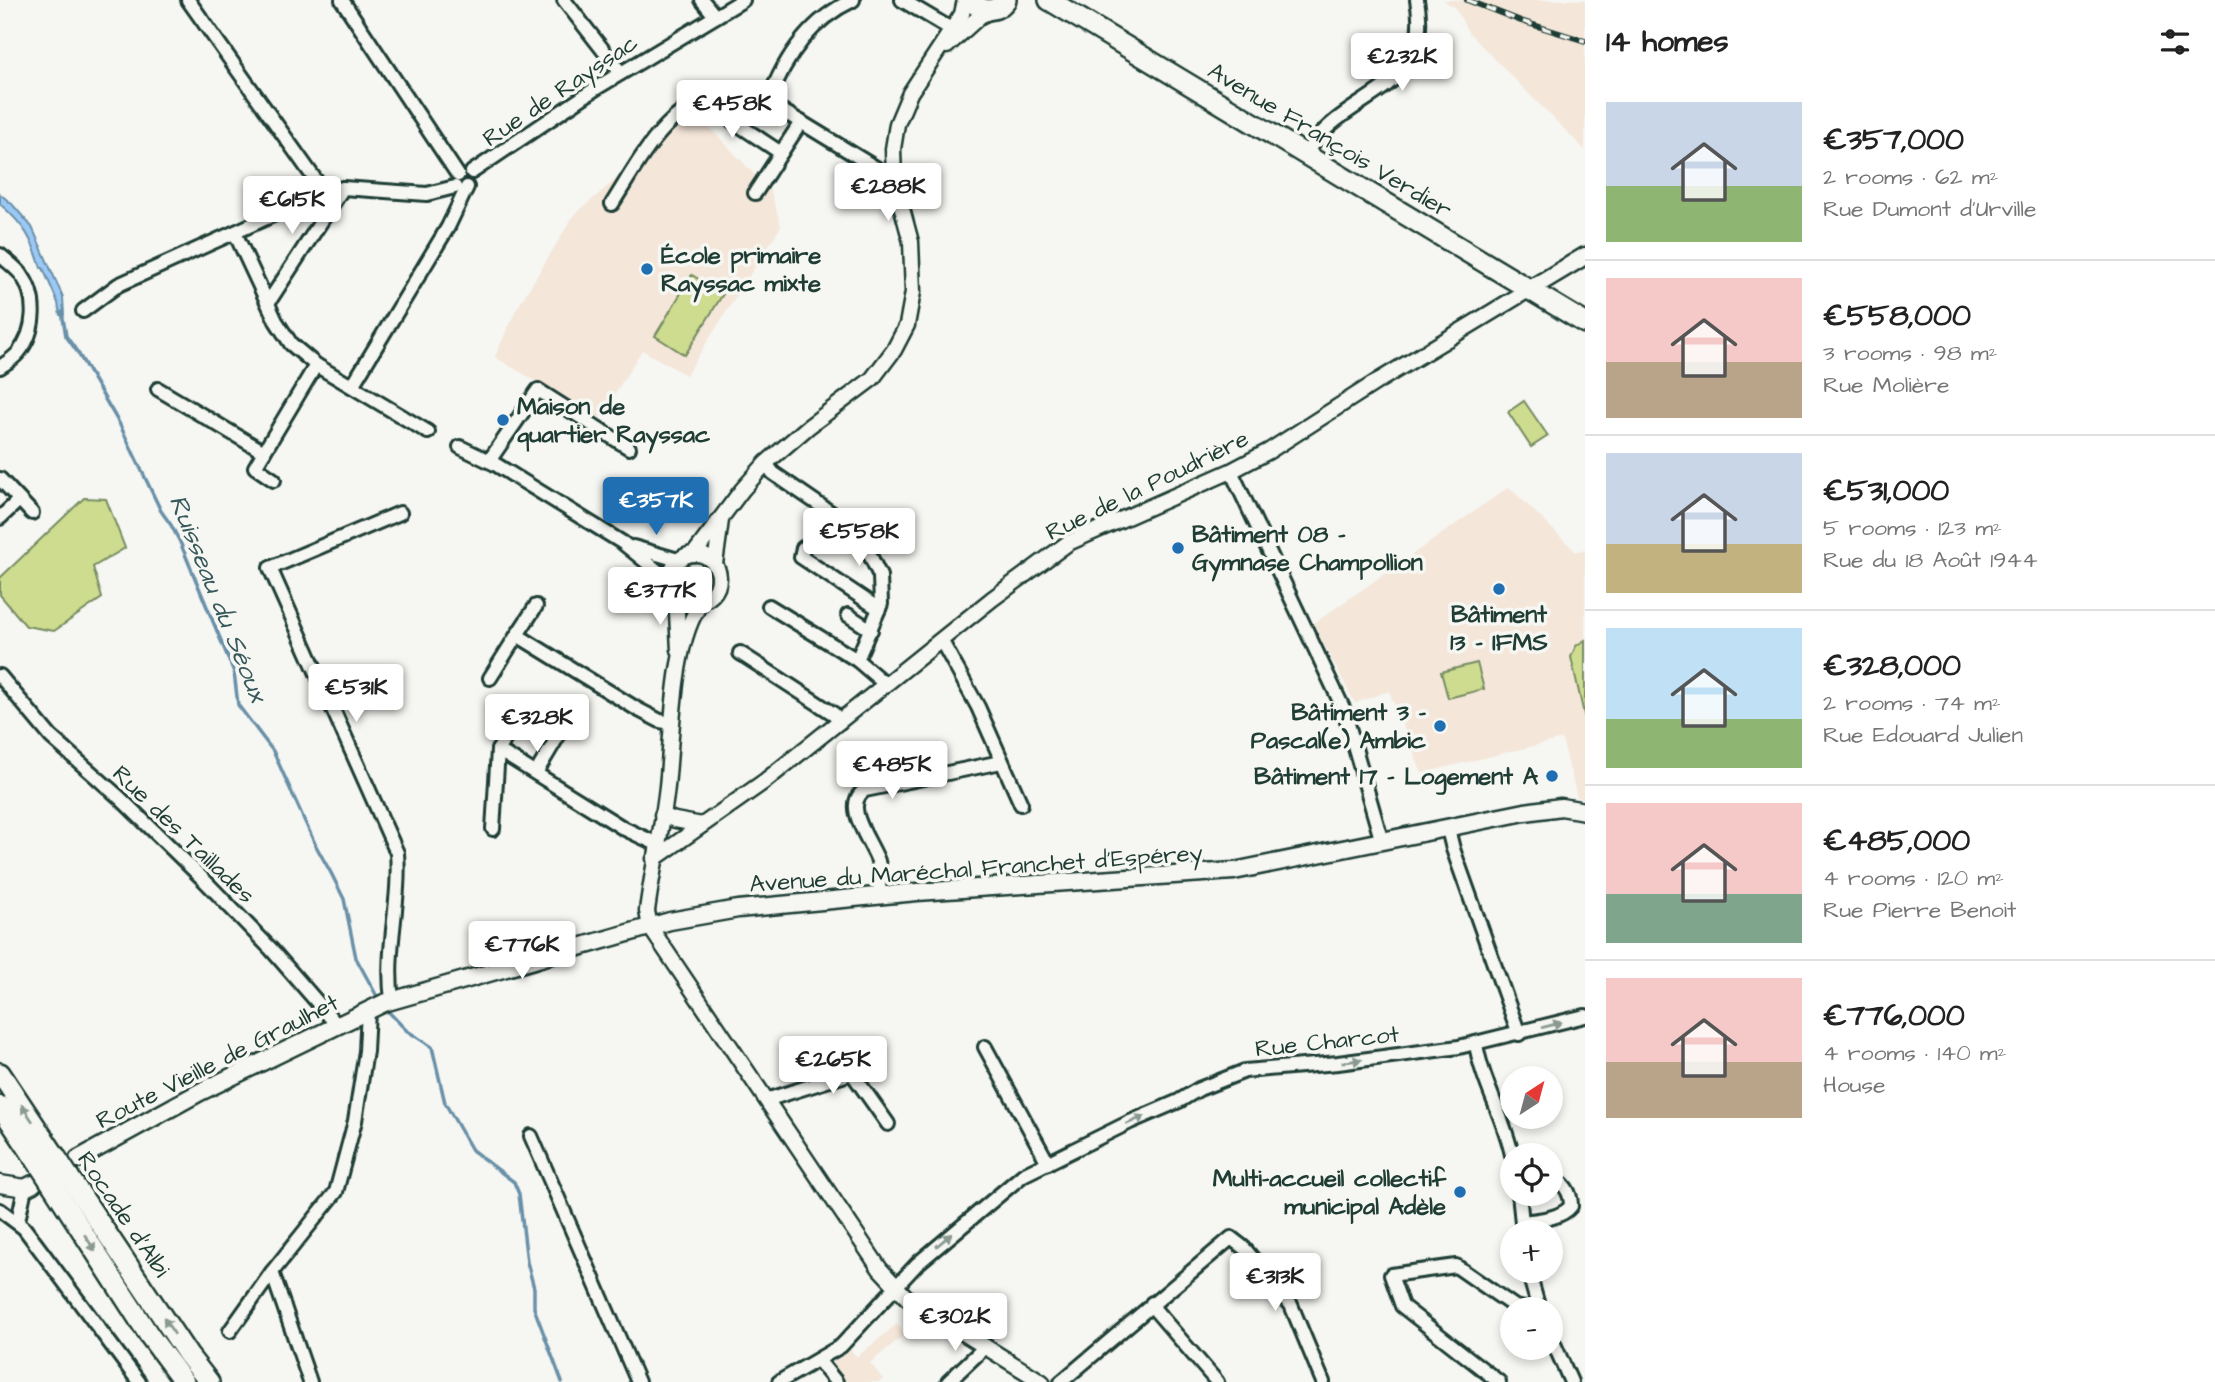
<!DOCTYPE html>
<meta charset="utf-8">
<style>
:root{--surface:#fff;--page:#f2f2f2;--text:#222;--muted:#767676;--line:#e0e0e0;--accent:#1f6fb2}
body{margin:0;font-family:"Architects Daughter",sans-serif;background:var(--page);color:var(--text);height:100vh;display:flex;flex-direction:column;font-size:26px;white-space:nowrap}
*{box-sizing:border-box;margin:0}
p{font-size:23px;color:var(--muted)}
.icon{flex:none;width:38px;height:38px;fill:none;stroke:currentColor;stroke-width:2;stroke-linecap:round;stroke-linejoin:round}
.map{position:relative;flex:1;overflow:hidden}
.drawer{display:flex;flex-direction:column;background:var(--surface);width:630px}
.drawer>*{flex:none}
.needle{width:46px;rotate:36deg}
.controls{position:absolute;left:1500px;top:1066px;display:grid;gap:14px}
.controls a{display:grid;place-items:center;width:63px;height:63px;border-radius:50%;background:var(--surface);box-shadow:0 4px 10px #0003;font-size:35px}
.price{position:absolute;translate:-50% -60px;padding:0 16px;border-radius:7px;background:#fff;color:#222;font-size:23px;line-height:46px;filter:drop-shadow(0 2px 4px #0008)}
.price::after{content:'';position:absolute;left:50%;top:42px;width:21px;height:16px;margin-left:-10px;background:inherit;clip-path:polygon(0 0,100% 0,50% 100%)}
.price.on{background:var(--accent);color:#fff}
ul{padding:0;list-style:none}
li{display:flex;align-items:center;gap:21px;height:175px;padding:0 21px}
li+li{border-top:2px solid var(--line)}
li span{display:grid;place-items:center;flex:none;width:196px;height:140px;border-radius:0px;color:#555}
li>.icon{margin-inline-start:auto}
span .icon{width:84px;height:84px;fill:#fffc;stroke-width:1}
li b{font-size:30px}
h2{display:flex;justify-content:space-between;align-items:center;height:84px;padding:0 21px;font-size:30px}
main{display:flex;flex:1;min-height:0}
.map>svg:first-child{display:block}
.built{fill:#f4e6d9}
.green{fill:#cedc8f;stroke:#768c62;stroke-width:2}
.water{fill:#9bc8f5;stroke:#6990a8;stroke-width:2}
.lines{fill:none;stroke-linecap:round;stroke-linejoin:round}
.stream{stroke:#6990a8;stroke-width:3.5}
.minor-casing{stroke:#1f3d34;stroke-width:18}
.tertiary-casing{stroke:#1f3d34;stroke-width:19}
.secondary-casing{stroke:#1f3d34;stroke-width:21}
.primary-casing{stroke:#1f3d34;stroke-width:24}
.trunk-casing{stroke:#1f3d34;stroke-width:24}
.minor{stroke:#f6f6f2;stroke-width:12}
.tertiary{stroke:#f6f6f2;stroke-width:14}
.secondary{stroke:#f6f6f2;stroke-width:16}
.primary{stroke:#f6f6f2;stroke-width:19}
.trunk{stroke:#f6f6f2;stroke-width:19}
.rail-casing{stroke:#1f3d34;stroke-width:6}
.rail{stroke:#f6f6f2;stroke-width:3.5;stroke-dasharray:10;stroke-linecap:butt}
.trunk-bridge-casing{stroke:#1f3d34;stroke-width:24;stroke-linecap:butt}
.trunk-bridge{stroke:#f6f6f2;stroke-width:19}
.oneway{fill:#8a9a93}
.poi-dot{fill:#1f6fb2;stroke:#f6f6f2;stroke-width:2.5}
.labels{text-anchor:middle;stroke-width:7;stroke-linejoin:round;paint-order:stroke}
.street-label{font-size:24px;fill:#1f3d34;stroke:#f6f6f2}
.poi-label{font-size:24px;font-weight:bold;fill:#1f3d34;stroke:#f6f6f2;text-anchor:start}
.water-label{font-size:26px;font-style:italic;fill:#38595b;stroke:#f6f6f2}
</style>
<main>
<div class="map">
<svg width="1585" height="1382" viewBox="0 0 1585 1382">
<rect width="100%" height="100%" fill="#f6f6f2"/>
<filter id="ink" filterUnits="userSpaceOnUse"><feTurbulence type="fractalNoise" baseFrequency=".0143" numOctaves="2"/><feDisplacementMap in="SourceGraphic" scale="14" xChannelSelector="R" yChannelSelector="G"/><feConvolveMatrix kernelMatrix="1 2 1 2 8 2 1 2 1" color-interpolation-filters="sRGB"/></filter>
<g filter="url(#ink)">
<g class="built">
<polygon points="1444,0 1585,0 1585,150 1468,32 1456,9"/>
<polygon points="695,112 771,192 781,226 686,375 642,350 599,419 495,357 515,312 574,215"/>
<polygon points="1509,487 1576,552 1585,549 1585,799 1577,797 1562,739 1422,773 1389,691 1355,703 1313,624"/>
<polygon points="897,1324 905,1334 870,1363 883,1379 879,1382 843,1382 830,1366 847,1346 857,1357"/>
</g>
<g class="green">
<polygon points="692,275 723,294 685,355 655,336"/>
<polygon points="1524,401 1548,436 1531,447 1508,412"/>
<polygon points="84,498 106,499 125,548 93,567 102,598 54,631 26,626 0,595 0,578"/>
<polygon points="1585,640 1585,719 1571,657 1576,646"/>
<polygon points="1477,663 1484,689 1448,698 1441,672"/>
</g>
<path class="water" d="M0,194l12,10 20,23 31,70 1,18h-4l-2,-12 -15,-35h-2c-9,-30 -17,-43 -41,-64z"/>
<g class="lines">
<g class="stream">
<polyline points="62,312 66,336 78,353 119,423 161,511 171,525 180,542 234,672 238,705 273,751 316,846 331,873 344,899 356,958 379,1000"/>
<polyline points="384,1007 406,1030 432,1047 445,1103 472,1150 514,1182 519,1194 527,1262 534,1288 534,1308 562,1382"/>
</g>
<g class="minor-casing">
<g id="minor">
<polyline points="188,0 324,192"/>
<polyline points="342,0 458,175"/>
<polyline points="564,0 621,73"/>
<polyline points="702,0 715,16"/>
<path d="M853,0c-43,20 -69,58 -85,102l126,77"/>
<polyline points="902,0 951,29"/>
<polyline points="701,100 781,153"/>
<path d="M1306,154c36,-64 129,-59 111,-154"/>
<polyline points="472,172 598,87 743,0"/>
<polyline points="755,193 801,122"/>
<path d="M612,204c28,-44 59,-108 118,-109 13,-1 25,3 38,7"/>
<polyline points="235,233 276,321 291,344 316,365 428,432"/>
<path d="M0,255c7,6 15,12 21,19 17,23 15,58 -3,79 -5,6 -12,10 -18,14"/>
<polyline points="268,303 343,188"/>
<polyline points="83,311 118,285 324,192 343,188 427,194 455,187"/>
<polyline points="352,386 448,227 467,187"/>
<polyline points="158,389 264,452"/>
<polyline points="460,447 495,464 623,543 671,582"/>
<polyline points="489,461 538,390 629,448"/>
<polyline points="766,463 773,473 859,532 880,576 881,604 857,660 885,684"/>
<polyline points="1231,471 1344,710 1382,842"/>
<polyline points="0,479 32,513"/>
<polyline points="274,480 255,467 316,365"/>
<polyline points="0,518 19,500"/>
<polyline points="633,547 678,560"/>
<polyline points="803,548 801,557 879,609"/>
<polyline points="769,606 857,660"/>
<polyline points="848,615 871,630"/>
<polyline points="517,635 536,606"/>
<polyline points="941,640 978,707 1021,804"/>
<polyline points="740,653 834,714 840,722"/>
<polyline points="0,676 51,737 120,798 204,880 271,949 337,1025"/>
<polyline points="490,678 517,635 637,709 660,721 672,723"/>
<polyline points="498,750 525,708"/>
<polyline points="536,773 561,731"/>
<polyline points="493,829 498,750 623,828 657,844"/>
<polyline points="1448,829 1453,849 1519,1034"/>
<path d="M879,896c0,-11 2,-25 -1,-35 -7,-20 -37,-56 -13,-71l136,-28"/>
<path d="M392,999c-7,-48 9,-98 5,-146l-127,-285 130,-55"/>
<path d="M1476,1044c6,38 28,73 36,111"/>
<polyline points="985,1047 1048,1163"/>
<polyline points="766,1100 852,1073 888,1124"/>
<polyline points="531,1136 638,1382"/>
<polyline points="1519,1194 1523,1232"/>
<polyline points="0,1210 24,1228 139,1382"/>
<polyline points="18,1221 25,1188"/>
<path d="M1522,1222c15,-2 39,-3 49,-16 0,-13 -7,-26 -21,-27"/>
<polyline points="1528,1270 1539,1309"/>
<polyline points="272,1272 310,1382"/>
<polyline points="1152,1303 1156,1311 1217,1382"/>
<polyline points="230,1331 272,1272 336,1192 355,1121 366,1051 368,1010"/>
<polyline points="1550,1335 1571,1382"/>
<polyline points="819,1361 836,1382"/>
<polyline points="779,1382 841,1346 917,1264 1023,1175 1130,1122 1179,1101 1199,1089 1245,1071 1338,1063 1459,1047 1585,1016"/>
<polyline points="948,1382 986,1346"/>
<polyline points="1061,1382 1231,1238 1244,1248 1291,1305 1323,1382"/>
<polyline points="1499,1382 1402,1306 1391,1275 1456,1266 1515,1307 1526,1309"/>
</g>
</g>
<g class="tertiary-casing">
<g id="tertiary">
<polyline points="947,46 980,16 993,10"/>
<circle cx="695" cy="578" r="24"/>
<polyline points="694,554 742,490 766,463 808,427 872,379 894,350 907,325 913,292 911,242 894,179 893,149 897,124 910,93 962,14 965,0"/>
<polyline points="715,564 721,520"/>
<polyline points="676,595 679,650"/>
<path d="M702,602c-32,41 -29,141 -36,193 -5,39 -14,77 -19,116l3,16 230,342 27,29 135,84"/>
<polyline points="662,815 675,820 702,825"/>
<polyline points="654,859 765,781 992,599 1068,543 1231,471 1269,451 1378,381 1530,289"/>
</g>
</g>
<g class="secondary-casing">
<g id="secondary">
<polyline points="1530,289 1585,256"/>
<polyline points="78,1159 200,1092 384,1003 670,921 738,909 917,892 1234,871 1525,812 1561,807 1585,811"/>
<polyline points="0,1184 25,1188 33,1184"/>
</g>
</g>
<g class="primary-casing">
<g id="primary">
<path d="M971,0c10,13 25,13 35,0"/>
<polyline points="1049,0 1585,323"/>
</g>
</g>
<g class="trunk-casing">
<g id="trunk">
<polyline points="0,1073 54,1154"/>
<polyline points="0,1106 38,1163"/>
<polyline points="69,1177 188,1355 209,1382"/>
<polyline points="53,1186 149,1335 184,1382"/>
</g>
</g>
<use href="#minor" class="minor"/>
<use href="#tertiary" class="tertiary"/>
<use href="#secondary" class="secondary"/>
<use href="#primary" class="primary"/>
<use href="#trunk" class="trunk"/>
<g class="rail-casing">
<polyline id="rail" points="1467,0 1521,21 1585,41"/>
</g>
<use href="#rail" class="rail"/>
<g class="trunk-bridge-casing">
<g id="trunk-bridge">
<polyline points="54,1154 69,1177"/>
<polyline points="38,1163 53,1186"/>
</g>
</g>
<use href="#trunk-bridge" class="trunk-bridge"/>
</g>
<defs><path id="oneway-solid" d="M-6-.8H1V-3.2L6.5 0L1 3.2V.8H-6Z" transform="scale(1.75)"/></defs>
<g class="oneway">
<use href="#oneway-solid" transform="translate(1552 1025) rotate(-15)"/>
<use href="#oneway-solid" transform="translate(1352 1061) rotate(-7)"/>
<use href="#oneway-solid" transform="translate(27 1113) rotate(-124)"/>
<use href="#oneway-solid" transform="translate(1136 1120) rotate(-24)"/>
<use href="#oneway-solid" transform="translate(944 1240) rotate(-40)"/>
<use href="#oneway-solid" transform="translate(90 1243) rotate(57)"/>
<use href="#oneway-solid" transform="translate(169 1326) rotate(-124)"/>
</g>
</g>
<g class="poi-dot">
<circle cx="647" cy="269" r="7"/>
<circle cx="503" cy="420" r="7"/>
<circle cx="1178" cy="548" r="7"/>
<circle cx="1499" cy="589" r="7"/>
<circle cx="1440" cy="726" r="7"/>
<circle cx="1552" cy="776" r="7"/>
<circle cx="1460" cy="1192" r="7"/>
</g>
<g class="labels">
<g class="street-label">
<text transform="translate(560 90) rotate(-34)" y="8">Rue de Rayssac</text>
<text transform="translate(1330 140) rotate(31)" y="8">Avenue François Verdier</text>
<text transform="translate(1147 485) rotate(-26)" y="8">Rue de la Poudrière</text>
<text transform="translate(184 834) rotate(44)" y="8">Rue des Taillades</text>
<text transform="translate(976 868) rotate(-4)" y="8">Avenue du Maréchal Franchet d'Espérey</text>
<text transform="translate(1327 1041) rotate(-6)" y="8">Rue Charcot</text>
<text transform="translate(217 1061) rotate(-27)" y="8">Route Vieille de Graulhet</text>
<text transform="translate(124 1214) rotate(56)" y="8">Rocade d'Albi</text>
</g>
<g class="poi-label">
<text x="661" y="263">École primaire<tspan x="661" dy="28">Rayssac mixte</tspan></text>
<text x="517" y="414">Maison de<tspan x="517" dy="28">quartier Rayssac</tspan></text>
<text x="1192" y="542">Bâtiment 08 -<tspan x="1192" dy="28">Gymnase Champollion</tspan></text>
<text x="1499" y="622" text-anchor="middle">Bâtiment<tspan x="1499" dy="28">13 - IFMS</tspan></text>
<text x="1426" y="720" text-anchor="end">Bâtiment 3 -<tspan x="1426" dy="28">Pascal(e) Ambic</tspan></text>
<text x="1538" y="784" text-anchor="end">Bâtiment 17 - Logement A</text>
<text x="1446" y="1186" text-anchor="end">Multi-accueil collectif<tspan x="1446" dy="28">municipal Adèle</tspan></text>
</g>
<g class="water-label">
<text transform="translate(219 598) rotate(68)" y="9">Ruisseau du Séoux</text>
</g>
</g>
</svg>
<div class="controls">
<a><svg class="needle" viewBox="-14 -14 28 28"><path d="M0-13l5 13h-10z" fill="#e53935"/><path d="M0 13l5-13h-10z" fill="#767676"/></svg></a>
<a><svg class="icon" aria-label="locate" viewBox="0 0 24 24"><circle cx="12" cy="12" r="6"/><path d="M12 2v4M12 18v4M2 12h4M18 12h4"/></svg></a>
<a>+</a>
<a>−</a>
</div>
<b class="price" style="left:1402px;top:93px">€232K</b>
<b class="price" style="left:732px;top:140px">€458K</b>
<b class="price" style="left:888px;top:223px">€288K</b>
<b class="price" style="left:292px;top:236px">€615K</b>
<b class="price on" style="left:656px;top:537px">€357K</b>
<b class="price" style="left:859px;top:568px">€558K</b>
<b class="price" style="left:660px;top:627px">€377K</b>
<b class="price" style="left:356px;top:724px">€531K</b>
<b class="price" style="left:537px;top:754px">€328K</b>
<b class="price" style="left:892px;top:801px">€485K</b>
<b class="price" style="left:522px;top:981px">€776K</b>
<b class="price" style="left:833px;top:1096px">€265K</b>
<b class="price" style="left:1275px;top:1313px">€313K</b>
<b class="price" style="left:955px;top:1353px">€302K</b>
</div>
<section class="drawer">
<h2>14 homes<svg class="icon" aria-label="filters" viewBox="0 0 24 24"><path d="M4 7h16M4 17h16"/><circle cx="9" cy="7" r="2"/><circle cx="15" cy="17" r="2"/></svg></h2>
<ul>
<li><span style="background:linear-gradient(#c9d6e8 60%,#8fb573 0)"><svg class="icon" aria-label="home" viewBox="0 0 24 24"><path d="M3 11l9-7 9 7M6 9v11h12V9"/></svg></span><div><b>€357,000</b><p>2 rooms · 62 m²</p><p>Rue Dumont d'Urville</p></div></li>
<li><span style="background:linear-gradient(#f6c9c9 60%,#b9a48a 0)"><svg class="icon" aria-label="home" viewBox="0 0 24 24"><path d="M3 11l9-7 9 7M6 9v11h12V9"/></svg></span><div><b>€558,000</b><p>3 rooms · 98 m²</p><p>Rue Molière</p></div></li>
<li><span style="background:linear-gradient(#c9d6e8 65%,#c2b280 0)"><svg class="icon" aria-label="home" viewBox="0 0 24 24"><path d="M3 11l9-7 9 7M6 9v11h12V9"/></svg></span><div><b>€531,000</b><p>5 rooms · 123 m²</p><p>Rue du 18 Août 1944</p></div></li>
<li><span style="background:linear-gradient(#bfe0f5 65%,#8fb573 0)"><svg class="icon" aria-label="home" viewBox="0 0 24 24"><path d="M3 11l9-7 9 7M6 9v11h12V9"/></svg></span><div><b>€328,000</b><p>2 rooms · 74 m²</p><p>Rue Edouard Julien</p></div></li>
<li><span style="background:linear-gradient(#f6c9c9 65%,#7fa58c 0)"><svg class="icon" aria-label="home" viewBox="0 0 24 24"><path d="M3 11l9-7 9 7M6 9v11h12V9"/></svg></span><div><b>€485,000</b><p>4 rooms · 120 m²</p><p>Rue Pierre Benoit</p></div></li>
<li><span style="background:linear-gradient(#f6c9c9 60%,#b9a48a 0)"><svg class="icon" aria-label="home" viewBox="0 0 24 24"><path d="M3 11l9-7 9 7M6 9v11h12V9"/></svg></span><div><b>€776,000</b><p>4 rooms · 140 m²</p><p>House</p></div></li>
</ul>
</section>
</main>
